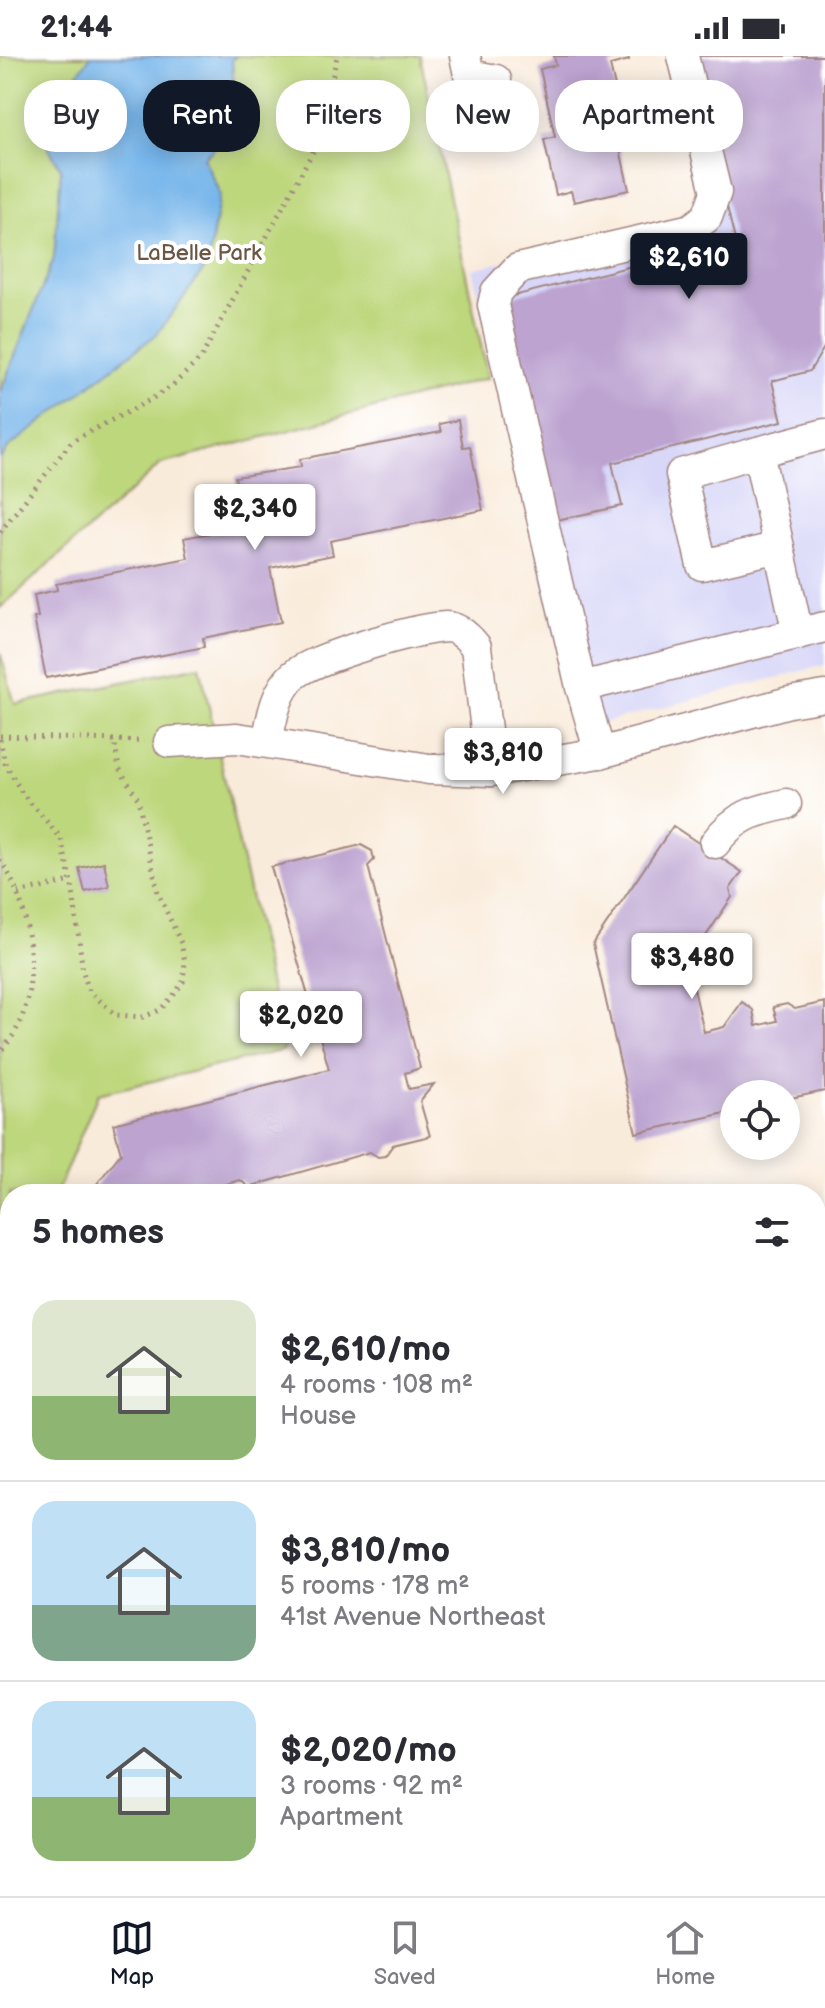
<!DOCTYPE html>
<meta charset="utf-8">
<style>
:root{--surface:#fff;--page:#f7f7f7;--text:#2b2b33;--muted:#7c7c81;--line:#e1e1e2;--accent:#111827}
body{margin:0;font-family:"Balsamiq Sans",sans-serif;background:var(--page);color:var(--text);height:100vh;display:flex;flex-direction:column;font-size:30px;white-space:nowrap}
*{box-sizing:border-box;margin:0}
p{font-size:26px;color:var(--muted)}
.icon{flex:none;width:44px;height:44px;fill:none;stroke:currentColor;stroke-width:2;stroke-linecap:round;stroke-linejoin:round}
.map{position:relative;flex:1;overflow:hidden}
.side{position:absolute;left:0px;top:1128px;width:826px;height:712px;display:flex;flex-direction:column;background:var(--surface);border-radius:32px 32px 0 0;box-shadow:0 4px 20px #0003}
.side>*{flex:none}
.guide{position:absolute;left:24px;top:24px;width:778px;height:72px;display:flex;gap:16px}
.tools{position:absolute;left:720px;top:1024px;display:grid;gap:16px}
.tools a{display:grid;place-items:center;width:80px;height:80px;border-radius:50%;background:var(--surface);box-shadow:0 4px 20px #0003;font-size:40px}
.price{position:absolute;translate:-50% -68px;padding:0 18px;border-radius:8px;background:#fff;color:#222;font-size:26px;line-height:52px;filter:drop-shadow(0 2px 4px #0008)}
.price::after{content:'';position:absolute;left:50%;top:48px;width:24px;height:18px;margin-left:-12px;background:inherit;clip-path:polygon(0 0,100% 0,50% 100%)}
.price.selected{background:var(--accent);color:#fff}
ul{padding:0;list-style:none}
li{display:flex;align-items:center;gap:24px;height:200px;padding:0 32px}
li+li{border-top:2px solid var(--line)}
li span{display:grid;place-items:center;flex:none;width:224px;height:160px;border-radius:24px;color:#555}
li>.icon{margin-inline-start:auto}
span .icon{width:96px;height:96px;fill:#fffc;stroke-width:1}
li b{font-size:34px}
h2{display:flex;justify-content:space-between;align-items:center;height:96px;padding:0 32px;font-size:34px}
.pill{padding:0 28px;border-radius:32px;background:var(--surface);box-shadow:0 4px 20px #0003;font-size:28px;line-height:72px}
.pill.selected{background:var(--accent);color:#fff}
.status{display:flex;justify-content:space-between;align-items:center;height:56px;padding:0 40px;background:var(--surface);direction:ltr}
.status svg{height:22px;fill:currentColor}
.tabs{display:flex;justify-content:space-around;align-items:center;height:112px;border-top:2px solid var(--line);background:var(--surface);font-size:22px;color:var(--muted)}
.tabs a{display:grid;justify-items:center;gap:4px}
.tabs .selected{color:var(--accent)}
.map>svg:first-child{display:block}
.built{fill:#d8d7f8}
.green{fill:#bdd77c;stroke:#847b54;stroke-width:2}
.water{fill:#76b5ea;stroke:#606a8a;stroke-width:2}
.building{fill:#bca3d0}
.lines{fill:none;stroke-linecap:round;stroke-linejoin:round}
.minor-casing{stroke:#a28582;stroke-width:33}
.path{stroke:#a28582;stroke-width:5;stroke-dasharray:2 6;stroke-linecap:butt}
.minor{stroke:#fff;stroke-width:30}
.labels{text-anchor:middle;stroke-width:8;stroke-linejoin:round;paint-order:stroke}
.park-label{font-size:22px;fill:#6c5643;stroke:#fff}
</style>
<div class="status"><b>21:44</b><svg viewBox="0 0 49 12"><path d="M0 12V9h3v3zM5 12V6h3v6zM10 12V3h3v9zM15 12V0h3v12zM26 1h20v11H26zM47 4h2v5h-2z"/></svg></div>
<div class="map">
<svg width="825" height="1840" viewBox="0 0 825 1840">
<rect width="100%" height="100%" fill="#fff"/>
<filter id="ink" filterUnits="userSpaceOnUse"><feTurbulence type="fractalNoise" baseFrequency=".0125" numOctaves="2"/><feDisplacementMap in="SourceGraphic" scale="16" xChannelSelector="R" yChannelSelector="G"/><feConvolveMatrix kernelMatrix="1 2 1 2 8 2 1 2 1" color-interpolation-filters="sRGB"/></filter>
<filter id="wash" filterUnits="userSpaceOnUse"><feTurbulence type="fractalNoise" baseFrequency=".006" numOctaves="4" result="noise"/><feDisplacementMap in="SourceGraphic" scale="32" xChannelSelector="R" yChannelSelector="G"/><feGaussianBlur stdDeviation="1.8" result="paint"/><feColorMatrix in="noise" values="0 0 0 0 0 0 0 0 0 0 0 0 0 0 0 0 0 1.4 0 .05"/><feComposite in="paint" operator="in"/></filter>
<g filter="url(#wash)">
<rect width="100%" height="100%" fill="#f9ebda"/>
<polygon class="built" points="825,0 825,609 576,674 472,213 690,162 711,101"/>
<g class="green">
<polygon points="0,0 420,0 488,322 161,408 0,552"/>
<polygon points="0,596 15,648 200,610 284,994 98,1038 56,1138 10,1138 10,1478 0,1480"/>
</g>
<polygon class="water" points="91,0 237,0 232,4 235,43 253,53 204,102 220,138 208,208 157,278 9,391 0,404 0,337 54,202 61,113 37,72"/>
<g id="blocks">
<g class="building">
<polygon points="554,0 628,0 629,4 610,9 626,78 617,79 629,134 574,146 571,135 556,139 544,84 555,81 540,13 556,9"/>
<polygon points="691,0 825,0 825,290 810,315 772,325 782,365 612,407 622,450 552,465 501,258 509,241 735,184"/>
<polygon points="458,364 463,391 470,390 483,454 330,485 333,499 270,512 281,566 203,582 204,591 46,622 34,562 38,561 34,539 57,534 56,528 188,502 184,482 245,470 235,421 301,411 300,403 441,376 439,368"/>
<polygon points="673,770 742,816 730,833 732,841 688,907 704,976 724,971 742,946 753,954 756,970 777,965 773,951 787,948 795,953 825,946 825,1035 786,1043 786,1038 734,1038 734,1055 636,1077 593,888"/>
<polygon points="361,789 372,795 374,804 368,810 420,1012 405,1017 409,1033 434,1028 420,1045 430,1080 393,1089 385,1100 378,1101 370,1096 249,1131 240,1124 209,1133 210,1138 89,1138 121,1097 113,1068 329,1013 271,811"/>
<polygon points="104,806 109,830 85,836 79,812"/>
<polygon points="825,1203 825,1247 816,1249 816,1206"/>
<polygon points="816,1377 823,1399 816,1400"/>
<polygon points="0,1563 9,1590 0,1593"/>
<polygon points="825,1602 825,1641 820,1642 816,1603"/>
<polygon points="10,1805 10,1830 59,1830 60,1835 41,1840 11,1840 2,1807"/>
<polygon points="825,1811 825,1840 800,1840 798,1830 816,1830 816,1813"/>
<polygon points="754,1830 782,1830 785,1840 720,1840"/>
</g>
</g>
</g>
<g filter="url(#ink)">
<use href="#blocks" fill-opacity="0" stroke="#a28582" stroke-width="2"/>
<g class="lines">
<g class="minor-casing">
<g id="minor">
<polyline points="465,0 469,19 496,24"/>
<polyline points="758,396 681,418 702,509 779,491"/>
<polyline points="798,578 758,396 825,378"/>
<polyline points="581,631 493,249 496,236 517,213 691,173 707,161 716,136 683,0"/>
<polyline points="169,686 237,682 429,713 491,715 600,697 789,646 825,640"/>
<path d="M267,686c5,-23 8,-50 27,-67 22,-18 123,-47 152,-48 13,0 23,11 30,20l15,124"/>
<polyline points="600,697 581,631 825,571"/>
<path d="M715,787c20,-27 39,-32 71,-39"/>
<polyline points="816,1299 825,1297"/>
<polyline points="0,1503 10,1501"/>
<polyline points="816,1732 825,1730"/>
<polyline points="363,1840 405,1830"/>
</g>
</g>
<g class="path">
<polyline points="0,476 72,385 150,344 172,330 201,302 318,86 337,0"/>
<polyline points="0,680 144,685"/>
<polyline points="0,683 5,707 22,737 61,782 73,835 83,916 89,935 116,959 143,961 160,954 173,940 183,926 185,906 181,887 158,837 138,743 119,712 114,684"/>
<path d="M0,804c34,47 47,148 0,191"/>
<polyline points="18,837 71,825"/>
</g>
<use href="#minor" class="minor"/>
</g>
</g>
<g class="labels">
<g class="park-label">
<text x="199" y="204">LaBelle Park</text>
</g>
</g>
</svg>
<div class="tools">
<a><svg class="icon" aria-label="locate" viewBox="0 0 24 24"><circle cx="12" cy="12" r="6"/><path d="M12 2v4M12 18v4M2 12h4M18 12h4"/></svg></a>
</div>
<b class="price selected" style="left:689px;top:245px">$2,610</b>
<b class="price" style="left:255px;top:496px">$2,340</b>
<b class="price" style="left:503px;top:740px">$3,810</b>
<b class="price" style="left:692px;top:945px">$3,480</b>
<b class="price" style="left:301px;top:1003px">$2,020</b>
<div class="guide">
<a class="pill">Buy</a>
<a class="pill selected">Rent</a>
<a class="pill">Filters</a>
<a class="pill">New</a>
<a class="pill">Apartment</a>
</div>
<section class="side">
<h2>5 homes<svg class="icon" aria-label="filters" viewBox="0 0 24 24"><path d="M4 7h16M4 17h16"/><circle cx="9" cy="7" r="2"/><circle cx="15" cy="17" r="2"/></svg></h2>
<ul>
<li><span style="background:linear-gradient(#dfe7d0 60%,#8fb573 0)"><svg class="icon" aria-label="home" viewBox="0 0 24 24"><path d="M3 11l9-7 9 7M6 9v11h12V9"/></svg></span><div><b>$2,610/mo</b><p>4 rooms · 108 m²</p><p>House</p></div></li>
<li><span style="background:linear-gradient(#bfe0f5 65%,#7fa58c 0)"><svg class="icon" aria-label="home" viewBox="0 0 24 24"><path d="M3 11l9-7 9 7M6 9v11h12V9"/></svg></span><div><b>$3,810/mo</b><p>5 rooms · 178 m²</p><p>41st Avenue Northeast</p></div></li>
<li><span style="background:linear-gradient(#bfe0f5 60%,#8fb573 0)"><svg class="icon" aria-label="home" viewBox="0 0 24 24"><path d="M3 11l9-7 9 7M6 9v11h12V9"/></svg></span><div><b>$2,020/mo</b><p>3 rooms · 92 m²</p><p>Apartment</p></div></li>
</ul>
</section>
</div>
<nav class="tabs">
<a class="selected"><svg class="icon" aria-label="map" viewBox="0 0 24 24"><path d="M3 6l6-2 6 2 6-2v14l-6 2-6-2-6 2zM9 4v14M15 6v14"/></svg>Map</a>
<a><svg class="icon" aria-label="saved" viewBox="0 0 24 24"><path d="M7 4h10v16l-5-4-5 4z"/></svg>Saved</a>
<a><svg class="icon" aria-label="home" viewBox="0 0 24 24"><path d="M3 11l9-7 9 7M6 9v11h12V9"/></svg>Home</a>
</nav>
